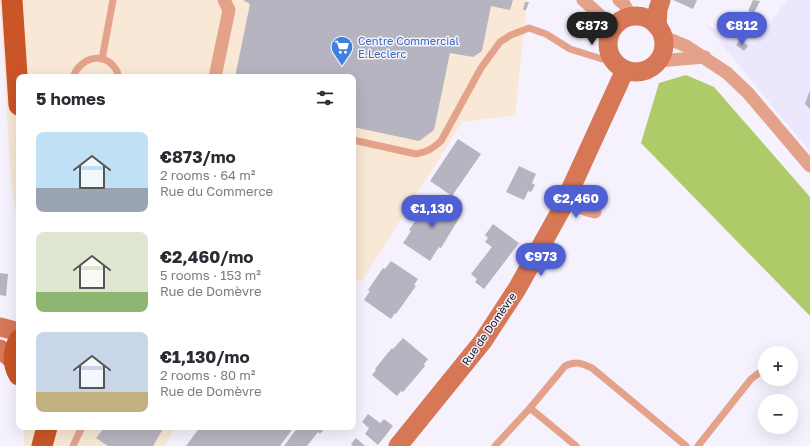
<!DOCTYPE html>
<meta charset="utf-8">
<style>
:root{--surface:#fff;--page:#f7f7f7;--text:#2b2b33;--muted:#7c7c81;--accent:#4f60d5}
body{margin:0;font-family:"Golos Text",sans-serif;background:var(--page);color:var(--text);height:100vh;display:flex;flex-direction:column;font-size:15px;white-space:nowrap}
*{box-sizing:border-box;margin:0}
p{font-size:13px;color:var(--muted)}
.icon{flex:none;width:22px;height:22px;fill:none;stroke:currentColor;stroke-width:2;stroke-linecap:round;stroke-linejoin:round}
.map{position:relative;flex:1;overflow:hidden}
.details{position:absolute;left:16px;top:74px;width:340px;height:356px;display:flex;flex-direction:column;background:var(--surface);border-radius:8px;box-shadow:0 4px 16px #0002}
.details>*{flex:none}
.tools{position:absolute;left:758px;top:346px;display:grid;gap:8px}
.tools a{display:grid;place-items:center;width:40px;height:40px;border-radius:50%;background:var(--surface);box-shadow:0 4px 16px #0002;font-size:20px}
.price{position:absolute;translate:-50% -34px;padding:0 9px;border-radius:14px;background:var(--accent);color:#fff;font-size:13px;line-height:26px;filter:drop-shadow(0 1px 2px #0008)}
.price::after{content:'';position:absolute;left:50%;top:24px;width:12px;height:9px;margin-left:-6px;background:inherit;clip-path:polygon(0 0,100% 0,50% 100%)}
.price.active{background:#222;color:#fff}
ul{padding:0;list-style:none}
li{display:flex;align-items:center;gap:12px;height:100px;padding:0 20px}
li span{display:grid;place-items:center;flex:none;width:112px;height:80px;border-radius:8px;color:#555}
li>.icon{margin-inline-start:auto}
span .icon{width:48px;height:48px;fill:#fffc;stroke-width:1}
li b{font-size:17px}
h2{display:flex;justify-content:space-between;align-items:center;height:48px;padding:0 20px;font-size:17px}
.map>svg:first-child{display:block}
.commercial{fill:#f8e8d5}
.built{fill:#ece7fc}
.forest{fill:#afca68}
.building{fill:#b7b4c1}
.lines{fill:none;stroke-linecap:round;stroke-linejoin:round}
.lane{stroke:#e4a28b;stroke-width:7}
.street{stroke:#e4a28b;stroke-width:13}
.secondary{stroke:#d67755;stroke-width:19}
.primary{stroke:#ca5526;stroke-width:21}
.labels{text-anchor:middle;stroke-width:3;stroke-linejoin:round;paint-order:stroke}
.shop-label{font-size:11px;fill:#366cbe;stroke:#f5f2fe;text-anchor:start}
.street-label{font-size:11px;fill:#151418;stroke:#f5f2fe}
</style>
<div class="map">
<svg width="810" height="446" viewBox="0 0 810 446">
<rect width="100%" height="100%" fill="#f5f2fe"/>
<g class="commercial">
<polygon points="0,0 527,0 515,115 462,122 362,281 353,279 353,77 19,77 19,232 11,181"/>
<polygon points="24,427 176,427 164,446 24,446"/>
</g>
<polygon class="built" points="787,0 810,0 810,152 706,25 754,45"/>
<polygon class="forest" points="686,75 714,87 810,197 810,316 641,143 659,83"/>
<g class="building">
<polygon points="243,0 513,0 510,10 491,6 482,51 473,57 450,53 434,130 419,141 353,127 353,77 235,77 250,4"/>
<polygon points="673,0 697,0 693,9"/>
<polygon points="753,0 760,1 754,13 748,11"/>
<polygon points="525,2 529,2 526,10 523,10"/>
<polygon points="727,14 738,20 732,32 721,26"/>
<polygon points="740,40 748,46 744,51 736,45"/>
<polygon points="810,90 810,109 805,104"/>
<polygon points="458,139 481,154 452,196 430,181"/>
<polygon points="519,166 536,174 532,183 535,185 531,192 528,191 524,200 506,192"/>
<polygon points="434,197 461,215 441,248 439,247 430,261 403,243 411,231 409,230 424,208 426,209"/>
<polygon points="493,224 519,243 484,289 475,282 477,279 471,274 492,247 485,242 488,238 485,235"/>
<polygon points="391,261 418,279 414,285 416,286 396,314 395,313 391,319 364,300 370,291 368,290 383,268 385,269"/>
<polygon points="0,273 8,274 6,296 0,295"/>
<polygon points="403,338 428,359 424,364 425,366 403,392 401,391 397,396 372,375 376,370 375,369 387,354 392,348 393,349"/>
<polygon points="368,414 380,423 384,419 393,426 378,445 365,434 369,428 362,422"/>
<polygon points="105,427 164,427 153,446 108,446 96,438"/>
<polygon points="200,427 294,427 280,446 186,446"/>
<polygon points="298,427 304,429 305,427 321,427 324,429 320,434 318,432 307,446 284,446"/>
<polygon points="356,438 365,446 353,446 351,444"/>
</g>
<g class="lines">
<g class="lane">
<polyline points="102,59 113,0"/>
<path d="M73,77c9,-24 39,-26 46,0"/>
<path d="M353,140l63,14c11,-2 16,-5 25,-13l40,-73 19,-26 11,-7 18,-7 17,6 24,15 32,10 9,-2"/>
<path d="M530,408l35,-42c11,-5 16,-3 27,2l94,78"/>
<polyline points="73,446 82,427"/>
<polyline points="495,446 530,408 576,446"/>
<polyline points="698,446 751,379 759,373 765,372"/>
</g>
<g class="street">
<polyline points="583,0 613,27"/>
<polyline points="619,0 624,4 631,16"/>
<polyline points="662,36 686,46 727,73 748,93 810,166"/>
<polyline points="658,61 705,57"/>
<polyline points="215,77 229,10 224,0"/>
<polyline points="565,201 587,210 595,212"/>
</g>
<g class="secondary">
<circle cx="636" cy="44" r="28"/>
<polyline points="657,26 658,9 661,0"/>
<polyline points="0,327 19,332"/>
<polyline points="0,349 14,361"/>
<polyline points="398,446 483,341 517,289 561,210 625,70"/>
</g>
<g class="primary">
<polyline points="12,0 19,105"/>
<path d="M19,340c-6,11 -7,24 0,35"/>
<polyline points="42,446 47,427"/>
</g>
</g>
<defs>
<g id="supermarket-pin" transform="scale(1.15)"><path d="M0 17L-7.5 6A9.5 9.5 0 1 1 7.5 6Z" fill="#3f7fe0" stroke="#f5f2fe"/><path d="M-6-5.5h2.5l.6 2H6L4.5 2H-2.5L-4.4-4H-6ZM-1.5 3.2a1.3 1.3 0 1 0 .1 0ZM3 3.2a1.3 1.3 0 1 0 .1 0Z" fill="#fff"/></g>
</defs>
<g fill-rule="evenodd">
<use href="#supermarket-pin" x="342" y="47"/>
</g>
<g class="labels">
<g class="shop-label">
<text x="358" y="45">Centre Commercial<tspan x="358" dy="13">E.Leclerc</tspan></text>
</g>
<g class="street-label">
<text transform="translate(489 329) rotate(-55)" y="4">Rue de Domèvre</text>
</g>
</g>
</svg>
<div class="tools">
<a>+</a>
<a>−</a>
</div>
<b class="price active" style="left:592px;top:46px">€873</b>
<b class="price" style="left:742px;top:46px">€812</b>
<b class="price" style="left:576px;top:219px">€2,460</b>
<b class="price" style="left:432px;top:229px">€1,130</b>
<b class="price" style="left:541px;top:277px">€973</b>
<section class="details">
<h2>5 homes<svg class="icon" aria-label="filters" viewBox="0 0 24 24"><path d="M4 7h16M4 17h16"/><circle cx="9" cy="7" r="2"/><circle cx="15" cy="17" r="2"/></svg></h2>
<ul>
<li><span style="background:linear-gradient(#bfe0f5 70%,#9aa5b1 0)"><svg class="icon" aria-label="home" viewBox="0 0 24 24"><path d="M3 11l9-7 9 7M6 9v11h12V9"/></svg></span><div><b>€873/mo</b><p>2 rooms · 64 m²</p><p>Rue du Commerce</p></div></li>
<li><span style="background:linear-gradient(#dfe7d0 75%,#8fb573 0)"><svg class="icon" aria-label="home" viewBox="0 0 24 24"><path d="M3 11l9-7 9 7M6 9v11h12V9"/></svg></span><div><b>€2,460/mo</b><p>5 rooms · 153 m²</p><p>Rue de Domèvre</p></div></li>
<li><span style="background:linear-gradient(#c9d6e8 75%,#c2b280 0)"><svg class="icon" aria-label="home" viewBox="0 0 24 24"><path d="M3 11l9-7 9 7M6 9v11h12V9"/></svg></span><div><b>€1,130/mo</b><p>2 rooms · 80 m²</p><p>Rue de Domèvre</p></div></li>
</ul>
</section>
</div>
